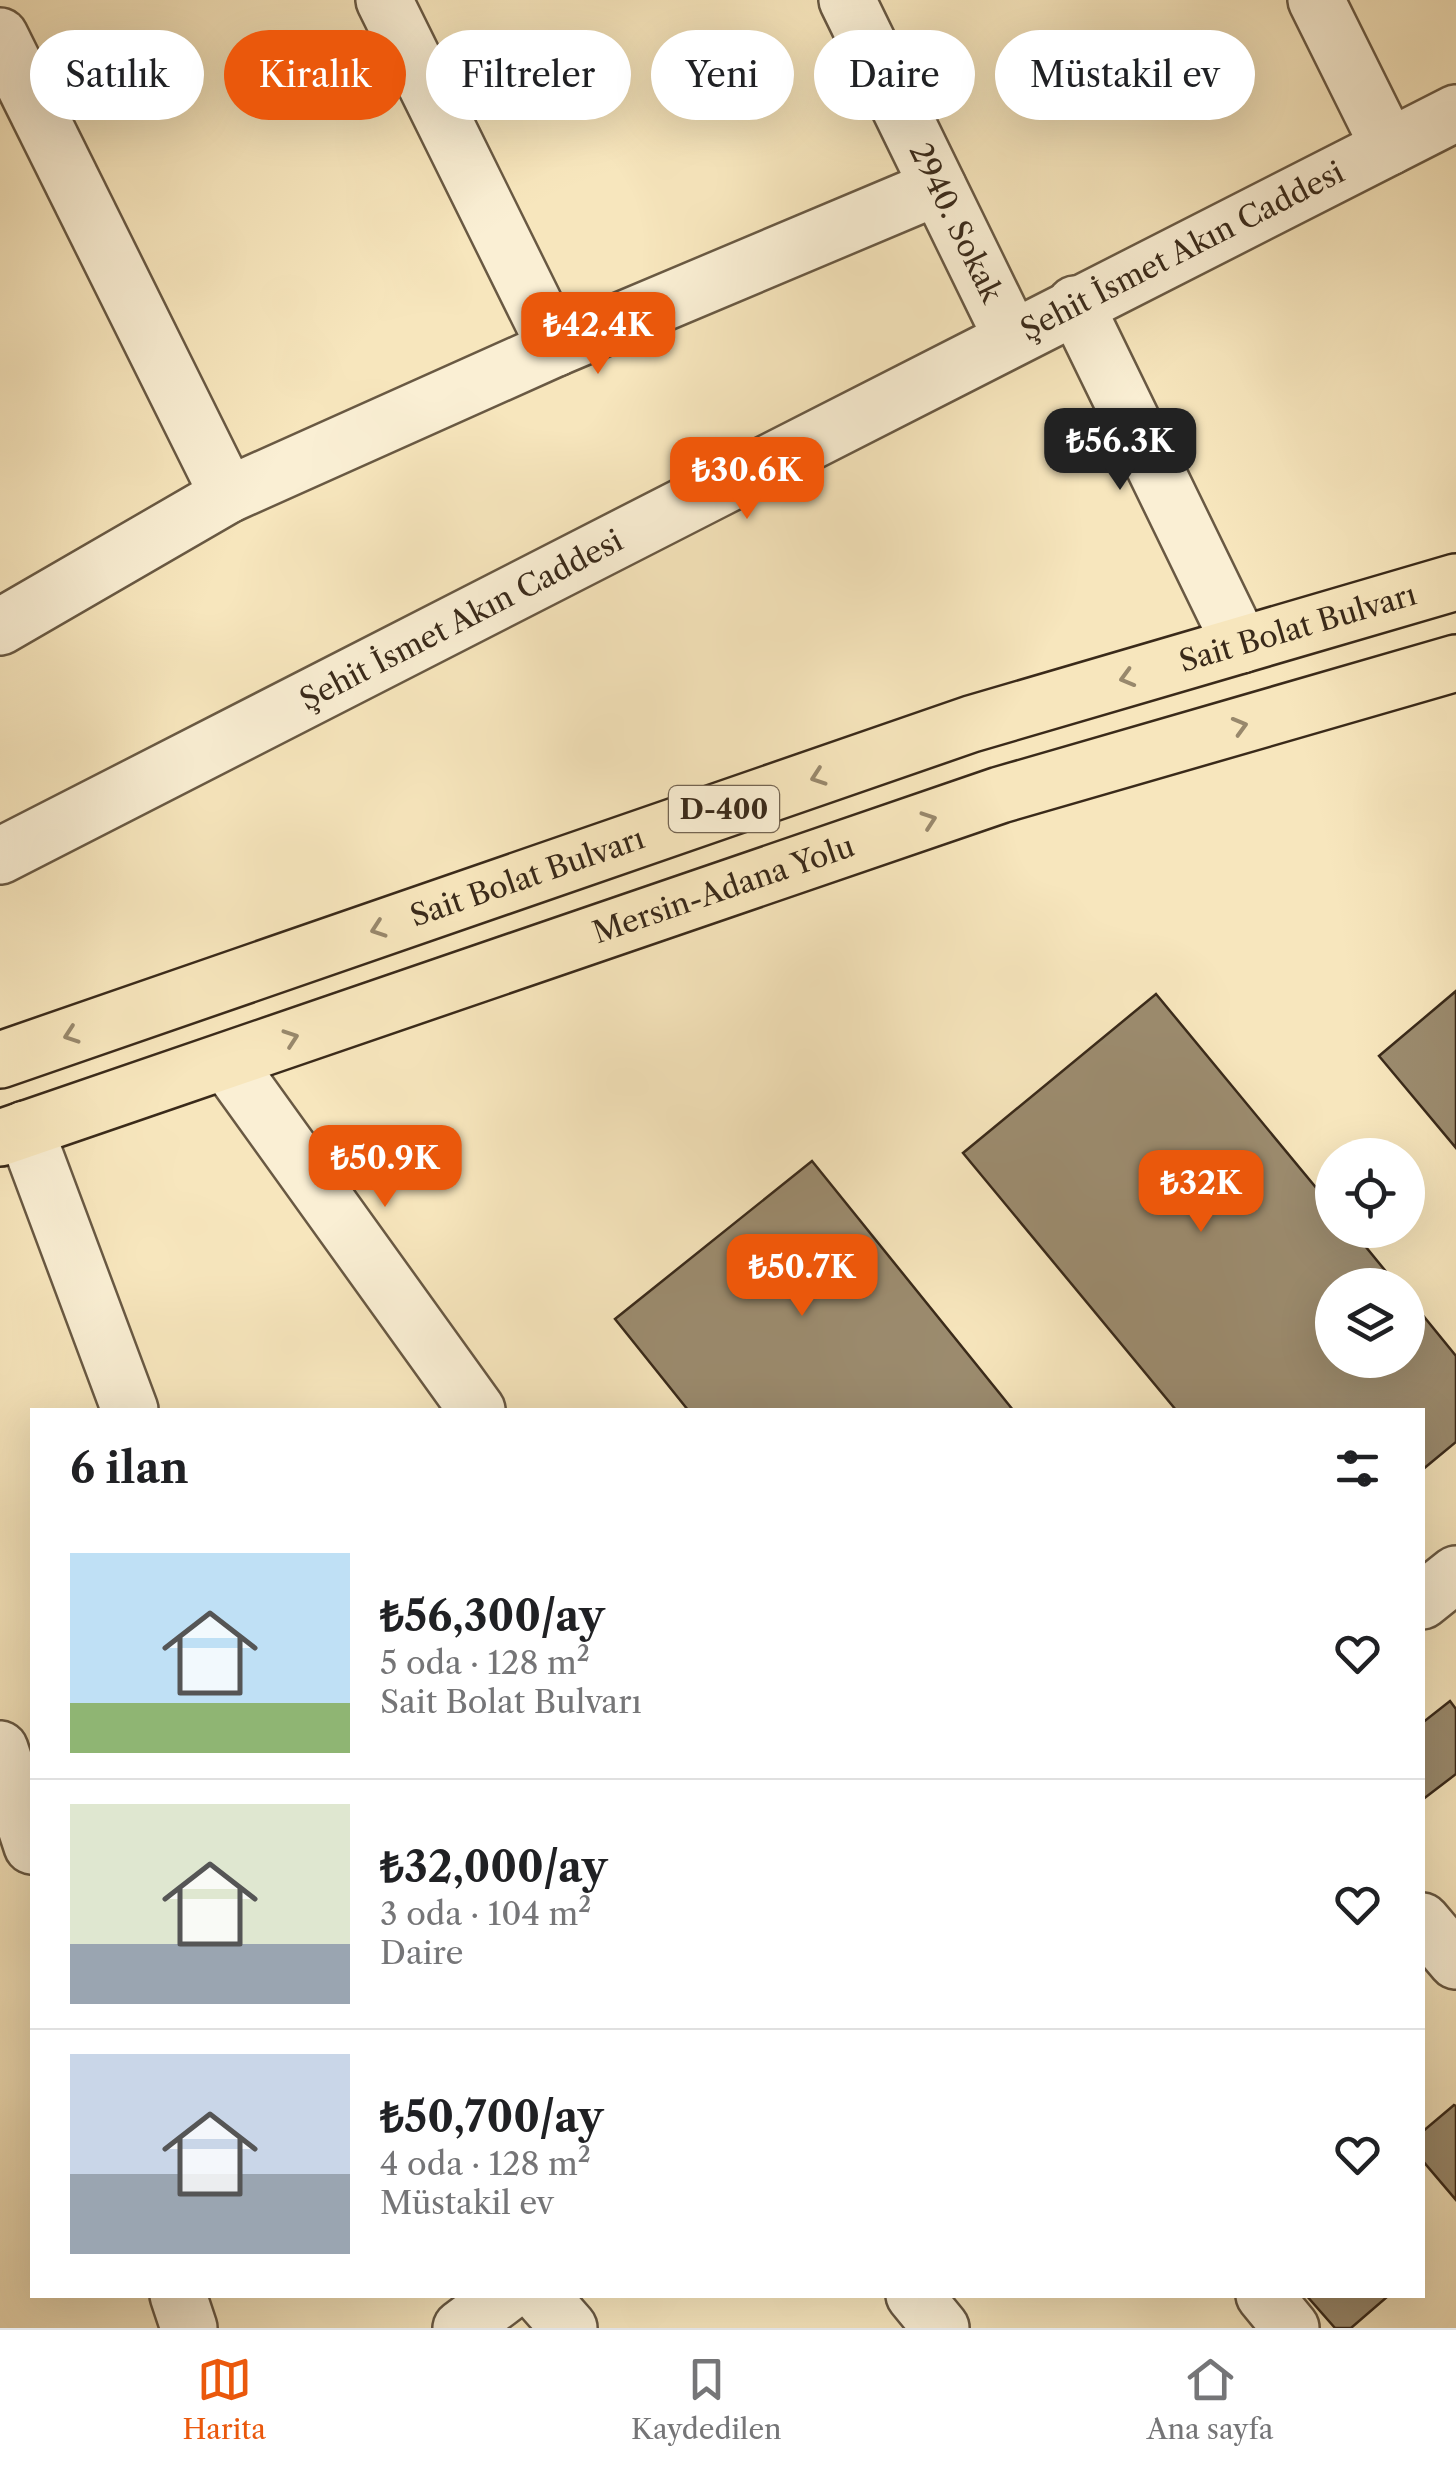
<!DOCTYPE html>
<html lang="tr">
<meta charset="utf-8">
<style>
:root{--surface:#fff;--page:#f2f2f2;--text:#202124;--muted:#757577;--line:#e0e0e0;--accent:#ea580c}
body{margin:0;font-family:"Libre Caslon Text",serif;background:var(--page);color:var(--text);height:100vh;display:flex;flex-direction:column;font-size:38px;white-space:nowrap}
*{box-sizing:border-box;margin:0}
p{font-size:32px;color:var(--muted)}
.icon{flex:none;width:55px;height:55px;fill:none;stroke:currentColor;stroke-width:2;stroke-linecap:round;stroke-linejoin:round}
.map{position:relative;flex:1;overflow:hidden}
.side{position:absolute;left:30px;top:1408px;width:1395px;height:890px;display:flex;flex-direction:column;background:var(--surface);border-radius:0px;box-shadow:0 10px 40px #0002}
.side>*{flex:none}
.guide{position:absolute;left:30px;top:30px;width:1398px;height:90px;display:flex;gap:20px}
.controls{position:absolute;left:1315px;top:1138px;display:grid;gap:20px}
.controls a{display:grid;place-items:center;width:110px;height:110px;border-radius:50%;background:var(--surface);box-shadow:0 10px 40px #0002;font-size:50px}
.price{position:absolute;translate:-50% -85px;padding:0 22px;border-radius:20px;background:var(--accent);color:#fff;font-size:32px;line-height:65px;filter:drop-shadow(0 2px 5px #0008)}
.price::after{content:'';position:absolute;left:50%;top:60px;width:30px;height:22px;margin-left:-15px;background:inherit;clip-path:polygon(0 0,100% 0,50% 100%)}
.price.active{background:#222;color:#fff}
ul{padding:0;list-style:none}
li{display:flex;align-items:center;gap:30px;height:250px;padding:0 40px}
li+li{border-top:2px solid var(--line)}
li span{display:grid;place-items:center;flex:none;width:280px;height:200px;border-radius:0px;color:#555}
li>.icon{margin-inline-start:auto}
span .icon{width:120px;height:120px;fill:#fffc;stroke-width:1}
li b{font-size:42px}
h2{display:flex;justify-content:space-between;align-items:center;height:120px;padding:0 40px;font-size:42px}
.chip{padding:0 35px;border-radius:45px;background:var(--surface);box-shadow:0 10px 40px #0002;font-size:35px;line-height:90px}
.chip.active{background:var(--accent);color:#fff}
.menu{display:flex;justify-content:space-around;align-items:center;height:140px;border-top:2px solid var(--line);background:var(--surface);font-size:28px;color:var(--muted)}
.menu a{display:grid;justify-items:center;gap:5px}
.menu .active{color:var(--accent)}
.map>svg:first-child{display:block}
.building{fill:#9c8c6f;stroke:#3a2a1a;stroke-width:2.5}
.lines{fill:none;stroke-linecap:round;stroke-linejoin:round}
.minor-casing{stroke:#695943;stroke-width:60}
.highway-casing{stroke:#3a2a1a;stroke-width:60}
.minor{stroke:#faefd4;stroke-width:55}
.highway{stroke:#f7e6bd;stroke-width:55}
.oneway{stroke:#98886c}
.labels{text-anchor:middle;stroke-width:8;stroke-linejoin:round;paint-order:stroke}
.shield{fill:#faefd4;stroke:#746552;stroke-width:2.5}
.shield-label{font-size:28px;font-weight:bold;fill:#3a2a1a}
.street-label{font-size:30px;fill:#3a2a1a;stroke:#faefd4}
</style>
<div class="map">
<svg width="1456" height="2328" viewBox="0 0 1456 2328">
<rect width="100%" height="100%" fill="#f7e6bd"/>
<filter id="stains"><feTurbulence type="fractalNoise" baseFrequency=".002" numOctaves="4"/><feColorMatrix values="0 0 0 0 .2 0 0 0 0 .09 0 0 0 0 .02 0 0 0 .5 -.17"/></filter>
<radialGradient id="worn" r=".72"><stop offset=".6" stop-color="#630" stop-opacity="0"/><stop offset="1" stop-color="#630" stop-opacity=".3"/></radialGradient>
<g class="building">
<polygon points="1456,991 1456,1148 1379,1056"/>
<polygon points="1156,994 1332,1207 1332,1230 1352,1230 1397,1285 1332,1285 1332,1360 1408,1360 1408,1297 1456,1356 1456,1442 1422,1470 1422,1410 1176,1410 963,1153"/>
<polygon points="812,1161 1013,1410 688,1410 615,1319"/>
<polygon points="1450,1701 1456,1709 1456,1774 1422,1800 1422,1723"/>
<polygon points="1454,2105 1456,2106 1456,2200 1422,2160 1422,2132"/>
<polygon points="1306,2295 1386,2295 1387,2297 1351,2328 1335,2328"/>
</g>
<g class="lines">
<g class="minor-casing">
<g id="minor">
<polyline points="384,0 556,348"/>
<path id="s1" d="M847,0l164,336"/>
<polyline points="1316,0 1389,147"/>
<polyline points="0,36 228,495"/>
<polyline points="1075,304 1241,645"/>
<polyline points="0,627 228,495 556,348 938,187"/>
<path id="s2" d="M0,856c486,-246 969,-499 1456,-743"/>
<polyline points="226,1061 477,1410"/>
<polyline points="25,1129 130,1410"/>
<polyline points="1422,1601 1456,1574"/>
<polyline points="0,1749 32,1846"/>
<polyline points="1422,1921 1456,1961"/>
<polyline points="178,2295 189,2328"/>
<polyline points="540,2295 569,2328"/>
<polyline points="914,2295 941,2328"/>
<polyline points="1264,2295 1291,2328"/>
<polyline points="461,2328 505,2295"/>
</g>
</g>
<g class="highway-casing">
<g id="highway">
<path id="s3" d="M0,1060l971,-336 485,-142"/>
<path id="s4" d="M0,1138l1000,-343 456,-132"/>
</g>
</g>
<use href="#minor" class="minor"/>
<use href="#highway" class="highway"/>
</g>
<defs><path id="oneway-chevron" d="M-2-3.5L2.5 0L-2 3.5" fill="none" stroke-width="1.6" stroke-linecap="round" stroke-linejoin="round" transform="scale(2.5)"/></defs>
<g class="oneway">
<use href="#oneway-chevron" transform="translate(1127 678) rotate(164)"/>
<use href="#oneway-chevron" transform="translate(1240 726) rotate(-16)"/>
<use href="#oneway-chevron" transform="translate(818 777) rotate(161)"/>
<use href="#oneway-chevron" transform="translate(929 820) rotate(-19)"/>
<use href="#oneway-chevron" transform="translate(378 929) rotate(161)"/>
<use href="#oneway-chevron" transform="translate(71 1035) rotate(161)"/>
<use href="#oneway-chevron" transform="translate(291 1038) rotate(-19)"/>
</g>
<g class="labels">
<rect class="shield" x="669" y="786" width="110" height="46" rx="8"/>
<g class="shield-label">
<text x="724" y="819">D-400</text>
</g>
<g class="street-label">
<text dy="10" stroke="none"><textPath href="#s1" startOffset="248">2940. Sokak</textPath></text>
<text dy="10" stroke="none"><textPath href="#s2" startOffset="1328">Şehit İsmet Akın Caddesi</textPath></text>
<text dy="10" stroke="none"><textPath href="#s2" startOffset="518">Şehit İsmet Akın Caddesi</textPath></text>
<text dy="10" stroke="none"><textPath href="#s3" startOffset="1368">Sait Bolat Bulvarı</textPath></text>
<text dy="10" stroke="none"><textPath href="#s3" startOffset="558">Sait Bolat Bulvarı</textPath></text>
<text dy="10" stroke="none"><textPath href="#s4" startOffset="765">Mersin-Adana Yolu</textPath></text>
</g>
</g>
<rect width="100%" height="100%" filter="url(#stains)"/>
<rect width="100%" height="100%" fill="url(#worn)"/>
</svg>
<div class="controls">
<a><svg class="icon" aria-label="locate" viewBox="0 0 24 24"><circle cx="12" cy="12" r="6"/><path d="M12 2v4M12 18v4M2 12h4M18 12h4"/></svg></a>
<a><svg class="icon" aria-label="layers" viewBox="0 0 24 24"><path d="M12 4l9 5-9 5-9-5zM3 14l9 5 9-5"/></svg></a>
</div>
<b class="price" style="left:598px;top:377px">₺42.4K</b>
<b class="price active" style="left:1120px;top:493px">₺56.3K</b>
<b class="price" style="left:747px;top:522px">₺30.6K</b>
<b class="price" style="left:385px;top:1210px">₺50.9K</b>
<b class="price" style="left:1201px;top:1235px">₺32K</b>
<b class="price" style="left:802px;top:1319px">₺50.7K</b>
<div class="guide">
<a class="chip">Satılık</a>
<a class="chip active">Kiralık</a>
<a class="chip">Filtreler</a>
<a class="chip">Yeni</a>
<a class="chip">Daire</a>
<a class="chip">Müstakil ev</a>
</div>
<section class="side">
<h2>6 ilan<svg class="icon" aria-label="filters" viewBox="0 0 24 24"><path d="M4 7h16M4 17h16"/><circle cx="9" cy="7" r="2"/><circle cx="15" cy="17" r="2"/></svg></h2>
<ul>
<li><span style="background:linear-gradient(#bfe0f5 75%,#8fb573 0)"><svg class="icon" aria-label="home" viewBox="0 0 24 24"><path d="M3 11l9-7 9 7M6 9v11h12V9"/></svg></span><div><b>₺56,300/ay</b><p>5 oda · 128 m²</p><p>Sait Bolat Bulvarı</p></div><svg class="icon" aria-label="heart" viewBox="0 0 24 24"><path d="M12 20l-8-8c-3-5 5-10 8-4 3-6 11-1 8 4z"/></svg></li>
<li><span style="background:linear-gradient(#dfe7d0 70%,#9aa5b1 0)"><svg class="icon" aria-label="home" viewBox="0 0 24 24"><path d="M3 11l9-7 9 7M6 9v11h12V9"/></svg></span><div><b>₺32,000/ay</b><p>3 oda · 104 m²</p><p>Daire</p></div><svg class="icon" aria-label="heart" viewBox="0 0 24 24"><path d="M12 20l-8-8c-3-5 5-10 8-4 3-6 11-1 8 4z"/></svg></li>
<li><span style="background:linear-gradient(#c9d6e8 60%,#9aa5b1 0)"><svg class="icon" aria-label="home" viewBox="0 0 24 24"><path d="M3 11l9-7 9 7M6 9v11h12V9"/></svg></span><div><b>₺50,700/ay</b><p>4 oda · 128 m²</p><p>Müstakil ev</p></div><svg class="icon" aria-label="heart" viewBox="0 0 24 24"><path d="M12 20l-8-8c-3-5 5-10 8-4 3-6 11-1 8 4z"/></svg></li>
</ul>
</section>
</div>
<nav class="menu">
<a class="active"><svg class="icon" aria-label="map" viewBox="0 0 24 24"><path d="M3 6l6-2 6 2 6-2v14l-6 2-6-2-6 2zM9 4v14M15 6v14"/></svg>Harita</a>
<a><svg class="icon" aria-label="saved" viewBox="0 0 24 24"><path d="M7 4h10v16l-5-4-5 4z"/></svg>Kaydedilen</a>
<a><svg class="icon" aria-label="home" viewBox="0 0 24 24"><path d="M3 11l9-7 9 7M6 9v11h12V9"/></svg>Ana sayfa</a>
</nav>
